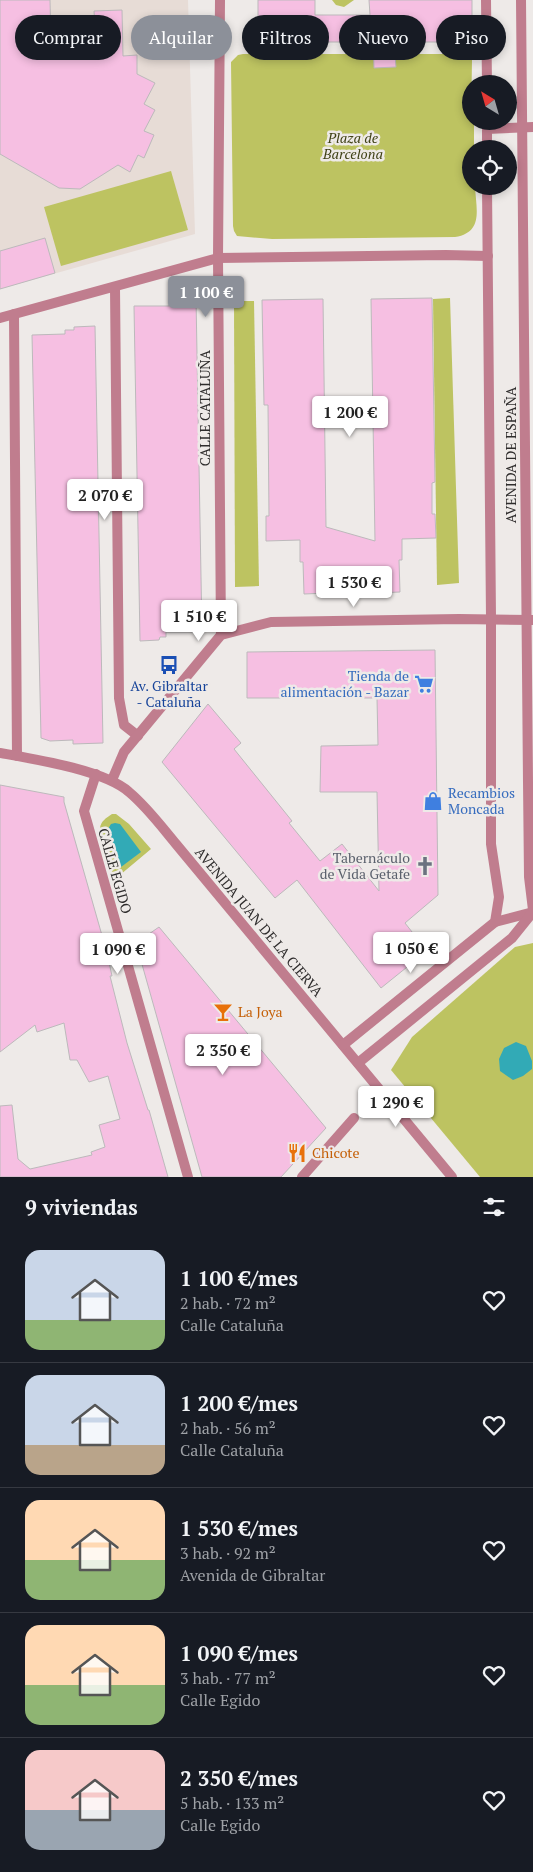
<!DOCTYPE html>
<html lang="es">
<meta charset="utf-8">
<style>
:root{--surface:#171b24;--page:#242831;--text:#f1f3f6;--muted:#9ea1a6;--line:#363941;--accent:#8c9099}
body{margin:0;font-family:"PT Serif",serif;background:var(--page);color:var(--text);height:100vh;display:flex;flex-direction:column;font-size:19px;white-space:nowrap}
*{box-sizing:border-box;margin:0}
p{font-size:16px;color:var(--muted)}
.icon{flex:none;width:28px;height:28px;fill:none;stroke:currentColor;stroke-width:2;stroke-linecap:round;stroke-linejoin:round}
.map{position:relative;height:1177px;overflow:hidden}
.details{display:flex;flex-direction:column;background:var(--surface);flex:1}
.details>*{flex:none}
.top-card{position:absolute;left:15px;top:15px;width:504px;height:45px;display:flex;gap:10px}
.needle{width:32px;rotate:323deg}
.fabs{position:absolute;left:462px;top:75px;display:grid;gap:10px}
.fabs a{display:grid;place-items:center;width:55px;height:55px;border-radius:50%;background:var(--surface);box-shadow:0 2px 8px #0003;font-size:25px}
.price{position:absolute;translate:-50% -42px;padding:0 11px;border-radius:5px;background:#fff;color:#222;font-size:16px;line-height:32px;filter:drop-shadow(0 1px 2px #0008)}
.price::after{content:'';position:absolute;left:50%;top:30px;width:15px;height:11px;margin-left:-8px;background:inherit;clip-path:polygon(0 0,100% 0,50% 100%)}
.price.selected{background:var(--accent);color:#fff}
ul{padding:0;list-style:none}
li{display:flex;align-items:center;gap:15px;height:125px;padding:0 25px}
li+li{border-top:1px solid var(--line)}
li span{display:grid;place-items:center;flex:none;width:140px;height:100px;border-radius:15px;color:#555}
li>.icon{margin-inline-start:auto}
span .icon{width:60px;height:60px;fill:#fffc;stroke-width:1}
li b{font-size:21px}
h2{display:flex;justify-content:space-between;align-items:center;height:60px;padding:0 25px;font-size:21px}
.chip{padding:0 18px;border-radius:22px;background:var(--surface);box-shadow:0 2px 8px #0003;font-size:18px;line-height:45px}
.chip.selected{background:var(--accent);color:#fff}
.map>svg:first-child{display:block}
.built{fill:#e7dcd6}
.green{fill:#bdc361}
.water{fill:#32aab6}
.building{fill:#f6bfe2;stroke:#bcb9bb}
.lines{fill:none;stroke-linecap:round;stroke-linejoin:round}
.pedestrian{stroke:#c07d8e;stroke-width:10}
.minor{stroke:#c07d8e;stroke-width:10}
.tertiary{stroke:#c07d8e;stroke-width:10}
.labels{text-anchor:middle;stroke-width:5;stroke-linejoin:round;paint-order:stroke}
.park-label{font-size:14px;font-style:italic;fill:#3e4014;stroke:#eeeae8}
.street-label{font-size:14px;fill:#2e2c2c;stroke:#eeeae8}
.shop-label{font-size:14px;fill:#366cbe;stroke:#eeeae8;text-anchor:end}
.transit-label{font-size:14px;fill:#164399;stroke:#eeeae8}
.worship-label{font-size:14px;fill:#5b616d;stroke:#eeeae8;text-anchor:end}
.food-label{font-size:14px;fill:#c56008;stroke:#eeeae8;text-anchor:start}
</style>
<div class="map">
<svg width="533" height="1177" viewBox="0 0 533 1177">
<rect width="100%" height="100%" fill="#eeeae8"/>
<polygon class="built" points="0,0 188,0 195,234 0,289"/>
<g class="green">
<polygon points="332,0 354,0 344,7 336,5"/>
<path d="M243,54h225l4,6 -1,61h3v28h-3v37h4c1,23 9,46 -20,51l-183,2 -35,-3 -3,-5 -1,-5 -2,-164 7,-7z"/>
<polygon points="171,171 188,230 61,266 44,207"/>
<polygon points="450,298 459,583 437,585 433,299"/>
<polygon points="234,301 254,301 259,586 235,587"/>
<path d="M112,814h4l13,10 22,25 -37,31 -14,-52c1,-7 6,-10 12,-14z"/>
<polygon points="533,943 533,1177 480,1177 391,1070 412,1037 515,947"/>
</g>
<g class="water">
<polygon points="115,823 120,824 141,852 121,867 108,829 111,824"/>
<polygon points="516,1042 526,1046 532,1061 532,1069 523,1076 513,1080 500,1071 499,1059 504,1048"/>
</g>
<g class="building">
<polygon points="0,0 50,0 51,43 96,43 94,11 122,10 123,56 137,55 137,74 155,83 144,104 155,110 144,131 154,135 144,158 138,155 130,172 118,165 80,189 59,188 0,154"/>
<polygon points="258,0 315,0 315,15 370,15 369,0 472,0 472,47 447,47 447,42 394,42 396,67 374,68 373,42 258,42"/>
<polygon points="45,238 55,273 0,289 0,251"/>
<polygon points="176,298 196,298 202,632 166,632 166,637 160,637 159,640 140,641 134,306 169,306 170,302 176,302"/>
<polygon points="432,298 435,482 432,483 432,514 435,514 436,538 402,539 402,560 399,560 400,592 376,593 376,574 327,577 328,593 304,594 303,562 300,562 300,540 266,541 266,516 269,516 268,405 264,405 262,300 323,299 326,527 375,541 371,299"/>
<polygon points="95,326 103,743 73,744 73,740 50,741 41,738 32,335 65,334 65,330 74,330 74,327"/>
<polygon points="435,650 438,895 405,923 427,951 381,988 297,880 275,898 162,762 208,704 241,743 234,749 292,821 289,823 320,861 342,844 379,891 377,792 320,792 321,746 378,745 377,698 247,698 247,652"/>
<polygon points="0,785 64,797 64,802 107,953 112,976 110,976 127,1043 148,1110 149,1110 168,1177 0,1177 0,1106 12,1105 18,1159 30,1169 92,1155 91,1152 105,1147 99,1125 120,1119 108,1076 89,1082 77,1060 70,1060 64,1023 37,1032 35,1025 0,1052"/>
<polygon points="159,927 326,1128 281,1177 202,1177 136,943"/>
</g>
<g class="lines">
<g class="pedestrian">
<polyline points="14,314 17,756"/>
<polyline points="302,1177 354,1118"/>
</g>
<g class="minor">
<polyline points="220,0 218,258 221,635"/>
<polyline points="487,129 533,127"/>
<polyline points="115,288 119,698 124,725 138,736"/>
<polyline points="0,318 218,258 446,255 488,256"/>
<polyline points="96,774 84,811 188,1177"/>
<polyline points="112,780 124,752 221,635 271,622 459,619 533,620"/>
<polyline points="495,922 533,912"/>
</g>
<g class="tertiary">
<polyline points="486,0 487,84"/>
<polyline points="521,0 528,782 529,877 533,910"/>
<polyline points="487,121 487,149"/>
<path d="M0,753c34,6 104,17 129,39 18,15 32,34 47,52l276,333"/>
<polyline points="343,1045 495,922 499,897 491,844 491,618 487,186"/>
<polyline points="358,1063 512,938 533,912"/>
</g>
</g>
<defs>
<g id="bus-bare" transform="scale(1.5)"><path d="M-5-6H5V4H4V6H2V4H-2V6H-4V4H-5ZM-3.5-4V0h7V-4ZM-3.5 1.2v1.5H-2V1.2ZM2 1.2v1.5H3.5V1.2Z" fill="#1a4fb4" stroke="#eeeae8" stroke-width="2.5" paint-order="stroke"/></g>
<g id="supermarket-bare" transform="scale(1.5)"><path d="M-6-5.5h2.5l.6 2H6L4.5 2H-2.5L-4.4-4H-6ZM-1.5 3.2a1.3 1.3 0 1 0 .1 0ZM3 3.2a1.3 1.3 0 1 0 .1 0Z" fill="#3f7fe0" stroke="#eeeae8" stroke-width="2.5" paint-order="stroke"/></g>
<g id="shop-bare" transform="scale(1.5)"><path d="M-5-2.5h2.3a2.7 3.5 0 0 1 5.4 0H5L5.5 6h-11ZM-1.5-2.5h3a1.5 2.3 0 0 0-3 0Z" fill="#3f7fe0" stroke="#eeeae8" stroke-width="2.5" paint-order="stroke"/></g>
<g id="church-bare" transform="scale(1.5)"><path d="M-1.2-6h2.4v3.5h3.3v2.4h-3.3V6h-2.4V-.1h-3.3v-2.4h3.3Z" fill="#6b7280" stroke="#eeeae8" stroke-width="2.5" paint-order="stroke"/></g>
<g id="bar-bare" transform="scale(1.5)"><path d="M-6-5H6L.8 .8V4.5H3.5V6h-7V4.5H-.8V.8Z" fill="#e8710a" stroke="#eeeae8" stroke-width="2.5" paint-order="stroke"/></g>
<g id="restaurant-bare" transform="scale(1.5)"><path d="M-5-6h1v4h1v-4h1v4h1v-4h1v5L-1.5 .5V6h-2V.5L-5-1ZM5-6V6H3V1.5H1.5Q1.5-4 5-6Z" fill="#e8710a" stroke="#eeeae8" stroke-width="2.5" paint-order="stroke"/></g>
</defs>
<g fill-rule="evenodd">
<use href="#bus-bare" x="169" y="665"/>
<use href="#supermarket-bare" x="424" y="684"/>
<use href="#shop-bare" x="433" y="801"/>
<use href="#church-bare" x="425" y="866"/>
<use href="#bar-bare" x="223" y="1012"/>
<use href="#restaurant-bare" x="297" y="1153"/>
</g>
<g class="labels">
<g class="park-label">
<text x="353" y="143">Plaza de<tspan x="353" dy="16">Barcelona</tspan></text>
</g>
<g class="street-label">
<text transform="translate(205 408) rotate(-90)" y="5">CALLE CATALUÑA</text>
<text transform="translate(511 455) rotate(-90)" y="5">AVENIDA DE ESPAÑA</text>
<text transform="translate(115 871) rotate(74)" y="5">CALLE EGIDO</text>
<text transform="translate(259 922) rotate(50)" y="5">AVENIDA JUAN DE LA CIERVA</text>
</g>
<g class="shop-label">
<text x="409" y="681">Tienda de<tspan x="409" dy="16">alimentación - Bazar</tspan></text>
<text x="448" y="798" text-anchor="start">Recambios<tspan x="448" dy="16">Moncada</tspan></text>
</g>
<g class="transit-label">
<text x="169" y="691">Av. Gibraltar<tspan x="169" dy="16">- Cataluña</tspan></text>
</g>
<g class="worship-label">
<text x="410" y="863">Tabernáculo<tspan x="410" dy="16">de Vida Getafe</tspan></text>
</g>
<g class="food-label">
<text x="238" y="1017">La Joya</text>
<text x="312" y="1158">Chicote</text>
</g>
</g>
</svg>
<div class="fabs">
<a><svg class="needle" viewBox="-14 -14 28 28"><path d="M0-13l5 13h-10z" fill="#e53935"/><path d="M0 13l5-13h-10z" fill="#9ea1a6"/></svg></a>
<a><svg class="icon" aria-label="locate" viewBox="0 0 24 24"><circle cx="12" cy="12" r="6"/><path d="M12 2v4M12 18v4M2 12h4M18 12h4"/></svg></a>
</div>
<b class="price selected" style="left:206px;top:318px">1 100 €</b>
<b class="price" style="left:350px;top:438px">1 200 €</b>
<b class="price" style="left:105px;top:521px">2 070 €</b>
<b class="price" style="left:354px;top:608px">1 530 €</b>
<b class="price" style="left:199px;top:642px">1 510 €</b>
<b class="price" style="left:411px;top:974px">1 050 €</b>
<b class="price" style="left:118px;top:975px">1 090 €</b>
<b class="price" style="left:223px;top:1076px">2 350 €</b>
<b class="price" style="left:396px;top:1128px">1 290 €</b>
<div class="top-card">
<a class="chip">Comprar</a>
<a class="chip selected">Alquilar</a>
<a class="chip">Filtros</a>
<a class="chip">Nuevo</a>
<a class="chip">Piso</a>
</div>
</div>
<section class="details">
<h2>9 viviendas<svg class="icon" aria-label="filters" viewBox="0 0 24 24"><path d="M4 7h16M4 17h16"/><circle cx="9" cy="7" r="2"/><circle cx="15" cy="17" r="2"/></svg></h2>
<ul>
<li><span style="background:linear-gradient(#c9d6e8 70%,#8fb573 0)"><svg class="icon" aria-label="home" viewBox="0 0 24 24"><path d="M3 11l9-7 9 7M6 9v11h12V9"/></svg></span><div><b>1 100 €/mes</b><p>2 hab. · 72 m²</p><p>Calle Cataluña</p></div><svg class="icon" aria-label="heart" viewBox="0 0 24 24"><path d="M12 20l-8-8c-3-5 5-10 8-4 3-6 11-1 8 4z"/></svg></li>
<li><span style="background:linear-gradient(#c9d6e8 70%,#b9a48a 0)"><svg class="icon" aria-label="home" viewBox="0 0 24 24"><path d="M3 11l9-7 9 7M6 9v11h12V9"/></svg></span><div><b>1 200 €/mes</b><p>2 hab. · 56 m²</p><p>Calle Cataluña</p></div><svg class="icon" aria-label="heart" viewBox="0 0 24 24"><path d="M12 20l-8-8c-3-5 5-10 8-4 3-6 11-1 8 4z"/></svg></li>
<li><span style="background:linear-gradient(#ffd9b3 60%,#8fb573 0)"><svg class="icon" aria-label="home" viewBox="0 0 24 24"><path d="M3 11l9-7 9 7M6 9v11h12V9"/></svg></span><div><b>1 530 €/mes</b><p>3 hab. · 92 m²</p><p>Avenida de Gibraltar</p></div><svg class="icon" aria-label="heart" viewBox="0 0 24 24"><path d="M12 20l-8-8c-3-5 5-10 8-4 3-6 11-1 8 4z"/></svg></li>
<li><span style="background:linear-gradient(#ffd9b3 60%,#8fb573 0)"><svg class="icon" aria-label="home" viewBox="0 0 24 24"><path d="M3 11l9-7 9 7M6 9v11h12V9"/></svg></span><div><b>1 090 €/mes</b><p>3 hab. · 77 m²</p><p>Calle Egido</p></div><svg class="icon" aria-label="heart" viewBox="0 0 24 24"><path d="M12 20l-8-8c-3-5 5-10 8-4 3-6 11-1 8 4z"/></svg></li>
<li><span style="background:linear-gradient(#f6c9c9 60%,#9aa5b1 0)"><svg class="icon" aria-label="home" viewBox="0 0 24 24"><path d="M3 11l9-7 9 7M6 9v11h12V9"/></svg></span><div><b>2 350 €/mes</b><p>5 hab. · 133 m²</p><p>Calle Egido</p></div><svg class="icon" aria-label="heart" viewBox="0 0 24 24"><path d="M12 20l-8-8c-3-5 5-10 8-4 3-6 11-1 8 4z"/></svg></li>
</ul>
</section>
